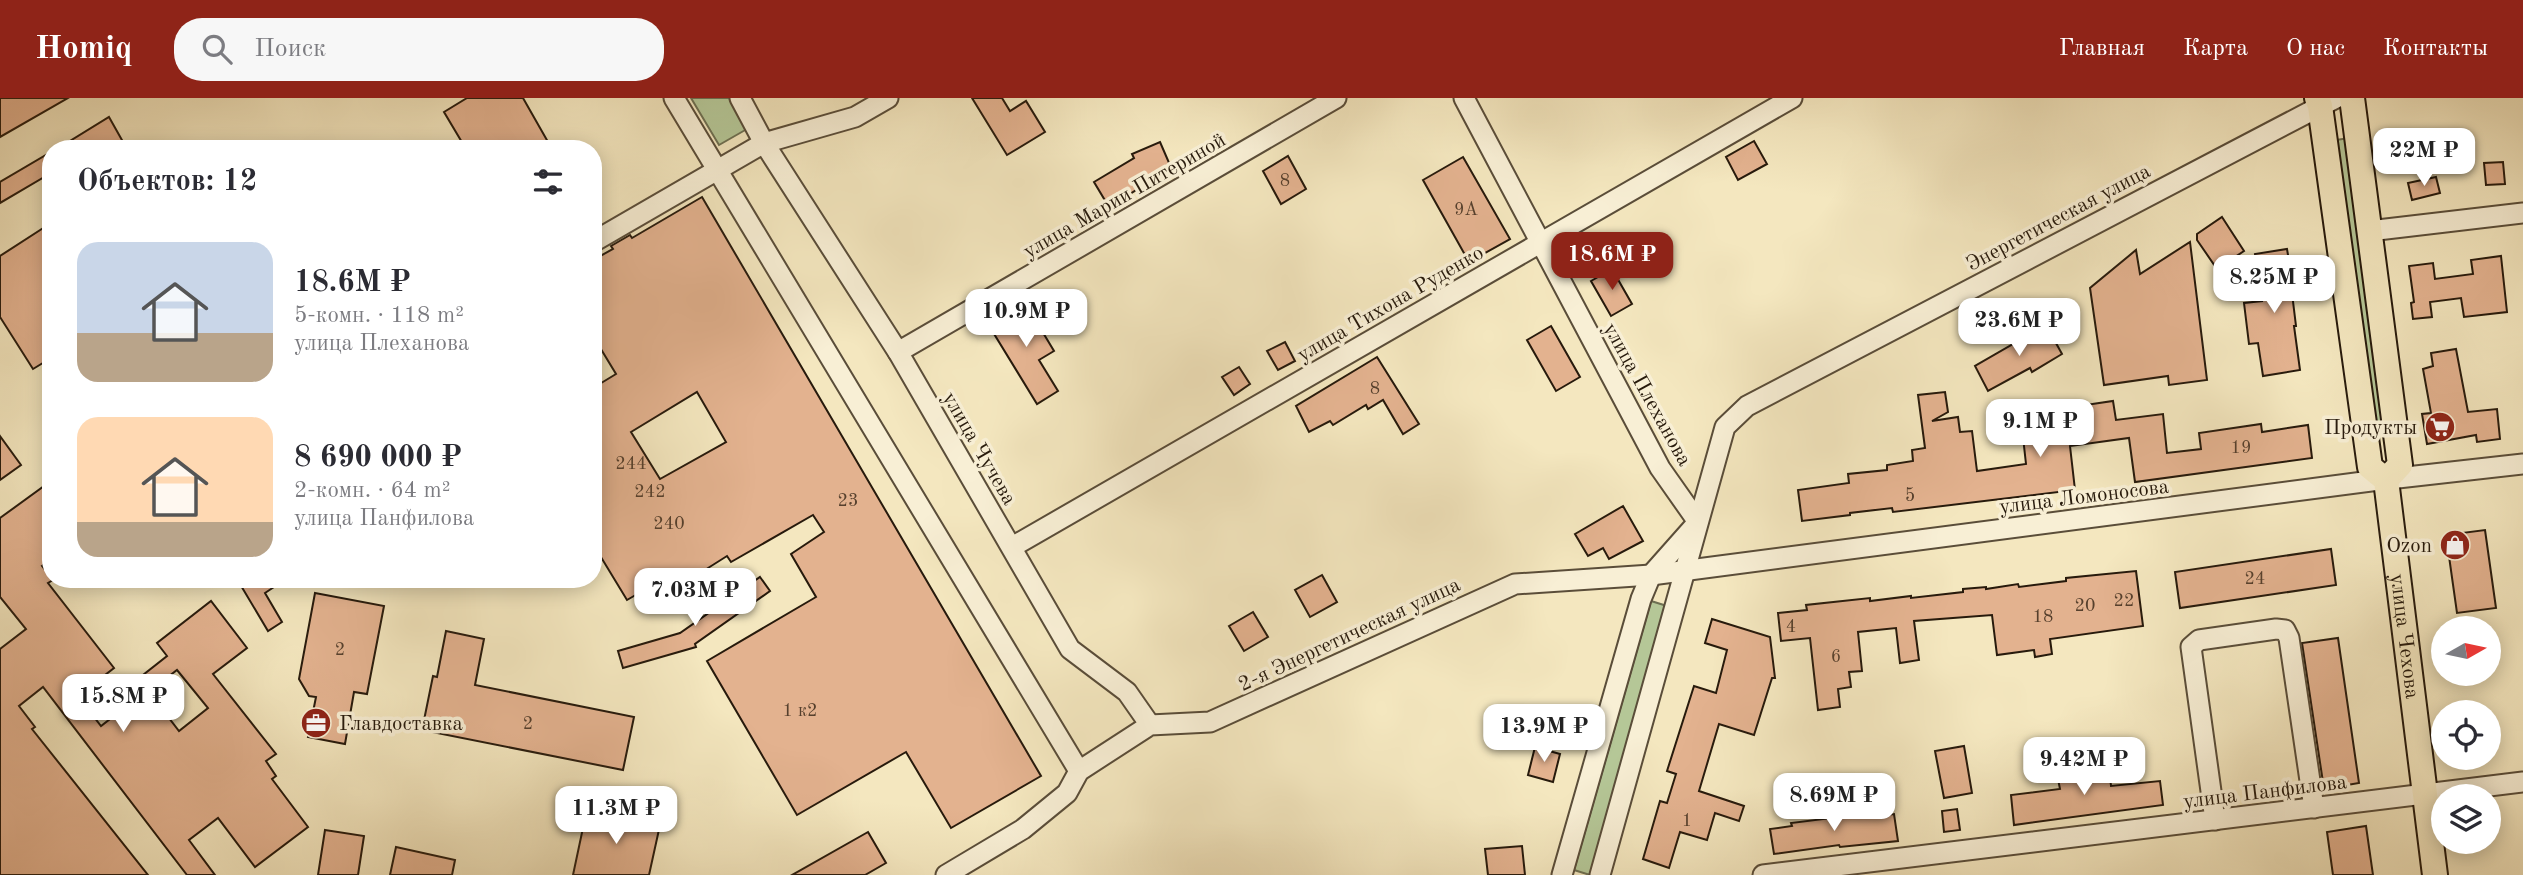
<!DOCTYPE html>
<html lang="ru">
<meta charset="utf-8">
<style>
:root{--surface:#fff;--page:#f7f7f7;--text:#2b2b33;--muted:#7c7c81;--accent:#8f2418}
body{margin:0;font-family:"Old Standard TT",serif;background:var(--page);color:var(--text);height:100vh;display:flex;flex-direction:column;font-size:26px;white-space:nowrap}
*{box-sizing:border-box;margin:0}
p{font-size:23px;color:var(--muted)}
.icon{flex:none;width:38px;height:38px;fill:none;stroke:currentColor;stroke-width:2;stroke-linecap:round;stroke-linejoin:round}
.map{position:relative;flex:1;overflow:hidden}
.details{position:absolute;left:42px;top:42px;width:560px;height:448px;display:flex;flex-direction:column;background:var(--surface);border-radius:28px;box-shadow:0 4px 18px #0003}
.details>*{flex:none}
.needle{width:46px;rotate:81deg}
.controls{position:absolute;left:2431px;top:518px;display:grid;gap:14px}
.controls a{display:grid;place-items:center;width:70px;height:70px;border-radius:50%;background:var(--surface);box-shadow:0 4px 18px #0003;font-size:35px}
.price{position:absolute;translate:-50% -60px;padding:0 16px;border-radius:14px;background:#fff;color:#222;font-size:23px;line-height:46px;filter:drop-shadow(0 2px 4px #0008)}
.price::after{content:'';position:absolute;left:50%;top:42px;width:21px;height:16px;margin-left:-10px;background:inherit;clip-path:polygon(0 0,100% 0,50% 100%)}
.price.on{background:var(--accent);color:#fff}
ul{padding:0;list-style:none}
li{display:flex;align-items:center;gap:21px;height:175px;padding:0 35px}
li span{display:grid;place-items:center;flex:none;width:196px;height:140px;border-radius:21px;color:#555}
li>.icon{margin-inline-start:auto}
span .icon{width:84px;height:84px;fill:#fffc;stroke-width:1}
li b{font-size:30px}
h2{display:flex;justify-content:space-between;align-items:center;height:84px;padding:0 35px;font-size:30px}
header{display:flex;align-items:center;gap:42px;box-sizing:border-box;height:98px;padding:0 35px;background:var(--accent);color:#fff}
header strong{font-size:33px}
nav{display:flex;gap:38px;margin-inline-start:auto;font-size:24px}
.search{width:490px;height:63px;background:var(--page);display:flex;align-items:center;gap:18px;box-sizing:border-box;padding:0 24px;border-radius:28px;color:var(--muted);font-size:26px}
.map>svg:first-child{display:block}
.green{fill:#b5c797;stroke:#6e7052;stroke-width:2}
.building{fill:#e3b28f;stroke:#271a0c;stroke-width:2;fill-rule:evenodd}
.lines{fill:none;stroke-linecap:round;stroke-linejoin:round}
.minor-casing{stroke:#5a4d39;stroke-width:23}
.major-casing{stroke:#271a0c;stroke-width:28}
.minor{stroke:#f8efd5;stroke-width:19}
.major{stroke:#f4e7bf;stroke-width:24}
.labels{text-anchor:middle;stroke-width:7;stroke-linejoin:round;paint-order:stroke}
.number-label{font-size:18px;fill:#56402d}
.street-label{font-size:21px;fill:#271a0c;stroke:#f8efd5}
.poi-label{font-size:21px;fill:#271a0c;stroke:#f8efd5;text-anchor:end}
</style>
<header>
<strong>Homiq</strong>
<div class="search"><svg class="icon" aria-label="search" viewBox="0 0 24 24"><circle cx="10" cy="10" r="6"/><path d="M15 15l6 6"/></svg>Поиск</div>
<nav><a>Главная</a><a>Карта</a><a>О нас</a><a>Контакты</a></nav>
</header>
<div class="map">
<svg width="2523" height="777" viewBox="0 0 2523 777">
<rect width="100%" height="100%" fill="#f4e7bf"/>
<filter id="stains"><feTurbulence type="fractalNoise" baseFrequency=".00286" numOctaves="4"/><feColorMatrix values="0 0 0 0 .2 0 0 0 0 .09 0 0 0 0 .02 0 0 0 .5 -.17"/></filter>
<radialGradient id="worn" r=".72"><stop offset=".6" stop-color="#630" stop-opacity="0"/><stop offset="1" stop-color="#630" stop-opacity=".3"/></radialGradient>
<g class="green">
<polygon points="691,0 729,0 747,31 719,47"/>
<polygon points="2349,40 2385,331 2373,332 2336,42"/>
<polygon points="1651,503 1667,508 1590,777 1574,772"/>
</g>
<g class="building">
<polygon points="0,0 68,0 0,39"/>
<polygon points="467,0 523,0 552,51 466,51 444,14"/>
<polygon points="972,0 1002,0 1010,13 1026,3 1045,34 1007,57"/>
<polygon points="109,19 127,51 106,51 103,44 92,51 57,51"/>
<polygon points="1754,43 1767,66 1738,82 1726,59"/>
<polygon points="1160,44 1173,74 1146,86 1109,109 1094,84 1134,60 1132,56"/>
<polygon points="51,54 51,75 0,105 0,84"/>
<polygon points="1288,58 1306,91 1281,106 1263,73"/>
<polygon points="1463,59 1510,141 1469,164 1423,82"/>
<polygon points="2503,64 2505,86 2486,87 2484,65"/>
<polygon points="2436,79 2440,95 2412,102 2408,85"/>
<path d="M702,99l339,579 -90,52 -45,-76 -109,63 -90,-154 109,-64 -25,-43 33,-22 -11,-17 -82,47 -4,-6 -49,31 -8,-12 -43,25 -34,-56v-156l23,-14 -23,-38v-76l20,-11 -2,-3 19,-11 2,3zM697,294l29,50 -66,37 -29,-47z"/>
<polygon points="2222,119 2244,153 2217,171 2197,142 2197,136"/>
<polygon points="51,125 51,260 33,271 0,219 0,158"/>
<polygon points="2190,144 2207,282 2169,287 2168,278 2104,287 2090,190 2136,152 2140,176"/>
<polygon points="2287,151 2293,187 2291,187 2296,228 2294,228 2300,272 2263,278 2258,245 2249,246 2244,205 2262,203 2255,156"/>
<polygon points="2501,158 2507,214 2464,219 2461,200 2430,204 2432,219 2413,221 2411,205 2414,204 2409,168 2433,165 2435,181 2473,176 2471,162"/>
<polygon points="1612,171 1632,206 1611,218 1591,183"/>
<polygon points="1024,203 1054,253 1039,262 1058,293 1037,306 988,226"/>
<polygon points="2046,227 2062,256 2032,274 2030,270 1988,293 1975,268"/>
<polygon points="1551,228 1580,279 1556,293 1527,242"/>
<polygon points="1285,244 1295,263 1278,272 1267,253"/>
<polygon points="2456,251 2468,314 2497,311 2500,341 2477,344 2476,337 2427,346 2422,316 2431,315 2423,271 2433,268 2431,255"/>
<polygon points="1377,259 1419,326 1403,336 1383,302 1368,311 1366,307 1333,327 1330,323 1309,334 1296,308"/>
<polygon points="1239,269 1250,286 1234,297 1222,279"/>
<polygon points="1945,294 1948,314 1932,323 1958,319 1960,334 1972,333 1977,373 2026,366 2020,312 2065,306 2066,310 2113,303 2116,322 2163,316 2167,355 2201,351 2199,335 2261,326 2262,334 2308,327 2312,360 2135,384 2129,340 2070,348 2075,392 1893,414 1892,410 1850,415 1850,417 1802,423 1798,392 1849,385 1848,376 1887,372 1887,367 1913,363 1912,352 1925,350 1918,297"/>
<polygon points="0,338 21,367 0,382"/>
<path d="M51,383v78l-9,7 11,14 -5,3 66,85 -36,28 23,30 32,-25 -9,-11 43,-34 -10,-13 54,-42 36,47 -34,26 63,80 -10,7 10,15 -4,3 36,48 -53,40 -37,-49 -29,22 26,35h-28l-144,-188 -24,19 16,21 -3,2 116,146h-148v-226l26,-20 -26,-32v-79zM177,572l31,38 -29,23 -30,-39z"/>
<polygon points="1623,408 1643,443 1609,461 1603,450 1588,458 1575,436"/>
<polygon points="2485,432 2496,510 2457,515 2446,437"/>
<polygon points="2331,451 2336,487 2180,510 2175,474"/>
<polygon points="2136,473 2143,528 2050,541 2052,556 2035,559 2034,552 1997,557 1992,517 1914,523 1919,562 1900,565 1896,530 1858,534 1862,573 1849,574 1851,589 1838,591 1840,609 1818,612 1810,540 1781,543 1778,515 1807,512 1806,507 1870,500 1870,503 1911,498 1911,500 1963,494 1963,491 1986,489 1986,491 2018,486 2019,489 2066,483 2066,480"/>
<polygon points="1322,477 1337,504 1310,519 1295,492"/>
<polygon points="760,479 770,493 695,546 696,549 623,570 618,553 680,535"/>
<polygon points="237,481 286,481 265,495 282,524 268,533"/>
<polygon points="315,495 384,508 367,596 354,594 345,646 308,639 316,599 309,598 299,581"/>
<polygon points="1253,514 1268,539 1244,553 1229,528"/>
<polygon points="1712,521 1770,539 1775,580 1772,580 1754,637 1719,626 1699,693 1744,708 1739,723 1715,715 1707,742 1680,734 1669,770 1643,761 1660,703 1667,705 1676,676 1667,673 1694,588 1716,595 1727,552 1705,545"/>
<polygon points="446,533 484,541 475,587 634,619 623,672 422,632 433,578 437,579"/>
<polygon points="2338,540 2359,685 2324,691 2302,545"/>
<polygon points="1964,648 1972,695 1944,700 1935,653"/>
<polygon points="1535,649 1560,656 1553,684 1528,677"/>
<polygon points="2078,667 2079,674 2109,670 2111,688 2160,683 2163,707 2014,727 2011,697 2060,691 2056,671"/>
<polygon points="587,711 660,727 649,777 573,777"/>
<polygon points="1957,711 1960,732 1944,734 1942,713"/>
<polygon points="1863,716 1864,720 1894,716 1898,743 1840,749 1839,747 1774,756 1770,731 1792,728 1791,725"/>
<polygon points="2366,728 2373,777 2333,777 2327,734"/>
<polygon points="325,732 364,738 358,777 318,777"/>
<polygon points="868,734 886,765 865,777 792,777"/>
<polygon points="1522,748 1525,777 1488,777 1485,751"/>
<polygon points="396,749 455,762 452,777 390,777"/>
</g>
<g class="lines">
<g class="minor-casing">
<g id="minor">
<polyline points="674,0 1079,673"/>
<polyline points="740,0 764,45 898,254 1070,551 1127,594 1150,627"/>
<polyline points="1464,0 1660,370 1698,424 1651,477 1641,501 1562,777"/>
<polyline points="2369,133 2523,115"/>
<polyline points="593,144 764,45 855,19 888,0"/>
<polyline points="898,254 1336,0"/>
<polyline points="1012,449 1792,0"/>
<polyline points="2215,722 2191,549 2199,542 2276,531 2285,532 2289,540 2314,710"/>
<polyline points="946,777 1023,731 1067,695 1079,673 1150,627 1210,624 1515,486 1651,477 2371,383 2523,366"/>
<polyline points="1600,777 1725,329 1747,308 2336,0"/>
<polyline points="1763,777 2523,684"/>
</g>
</g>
<g class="major-casing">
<g id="major">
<path id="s1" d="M2317,0l3,8 50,361 16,13 49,395"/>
<polyline points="2352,0 2400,367 2386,382"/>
</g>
</g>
<use href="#minor" class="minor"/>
<use href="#major" class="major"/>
</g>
<defs>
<g id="supermarket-disc" transform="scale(1.575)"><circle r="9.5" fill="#8f2418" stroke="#f8efd5"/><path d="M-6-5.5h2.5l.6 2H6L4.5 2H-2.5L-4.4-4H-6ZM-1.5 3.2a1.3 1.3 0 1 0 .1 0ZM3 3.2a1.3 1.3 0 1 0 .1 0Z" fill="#fff"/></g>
<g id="shop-disc" transform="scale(1.575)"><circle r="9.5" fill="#8f2418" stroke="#f8efd5"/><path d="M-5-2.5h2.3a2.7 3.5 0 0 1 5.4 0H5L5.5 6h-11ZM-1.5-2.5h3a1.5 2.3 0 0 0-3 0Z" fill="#fff"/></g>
<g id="office-disc" transform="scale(1.575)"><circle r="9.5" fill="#8f2418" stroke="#f8efd5"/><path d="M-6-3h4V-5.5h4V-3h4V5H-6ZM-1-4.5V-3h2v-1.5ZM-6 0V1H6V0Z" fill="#fff"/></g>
</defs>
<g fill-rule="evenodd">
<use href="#supermarket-disc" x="2440" y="329"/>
<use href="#shop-disc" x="2455" y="447"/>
<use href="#office-disc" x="316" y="625"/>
</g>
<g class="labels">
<g class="number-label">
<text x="1285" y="88">8</text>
<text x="1466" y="117">9А</text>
<text x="1375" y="296">8</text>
<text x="2241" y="355">19</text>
<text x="631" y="371">244</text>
<text x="650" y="399">242</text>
<text x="1910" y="403">5</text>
<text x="848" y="408">23</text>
<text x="669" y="431">240</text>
<text x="2255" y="486">24</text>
<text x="2124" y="508">22</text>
<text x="2085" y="513">20</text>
<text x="2043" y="524">18</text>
<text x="1791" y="534">4</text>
<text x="340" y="557">2</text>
<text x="1836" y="564">6</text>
<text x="800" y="618">1 к2</text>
<text x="528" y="631">2</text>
<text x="1687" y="728">1</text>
</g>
<g class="street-label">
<text transform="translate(1124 97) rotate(-30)" y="7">улица Марии Питериной</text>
<text transform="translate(2058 119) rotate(-28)" y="7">Энергетическая улица</text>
<text transform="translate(1390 205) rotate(-30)" y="7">улица Тихона Руденко</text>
<text transform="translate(1648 296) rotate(61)" y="7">улица Плеханова</text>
<text transform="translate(980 350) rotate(60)" y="7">улица Чучева</text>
<text transform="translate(2084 398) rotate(-7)" y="7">улица Ломоносова</text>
<text transform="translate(1349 536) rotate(-25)" y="7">2-я Энергетическая улица</text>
<text dy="7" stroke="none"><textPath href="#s1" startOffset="551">улица Чехова</textPath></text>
<text transform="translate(2265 693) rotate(-7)" y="7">улица Панфилова</text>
</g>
<g class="poi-label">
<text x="2417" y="336">Продукты</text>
<text x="2432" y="454">Ozon</text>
<text x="339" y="632" text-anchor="start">Главдоставка</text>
</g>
</g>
<rect width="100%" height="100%" filter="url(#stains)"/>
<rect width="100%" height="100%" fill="url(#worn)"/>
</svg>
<div class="controls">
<a><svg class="needle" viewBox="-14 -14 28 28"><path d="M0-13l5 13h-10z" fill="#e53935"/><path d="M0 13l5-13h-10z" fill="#7c7c81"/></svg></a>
<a><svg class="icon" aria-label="locate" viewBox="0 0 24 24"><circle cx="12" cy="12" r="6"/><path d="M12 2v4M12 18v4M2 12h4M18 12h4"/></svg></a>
<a><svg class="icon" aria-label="layers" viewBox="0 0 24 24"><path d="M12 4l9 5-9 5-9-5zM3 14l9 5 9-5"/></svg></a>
</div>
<b class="price" style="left:2424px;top:90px">22M ₽</b>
<b class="price on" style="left:1612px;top:194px">18.6M ₽</b>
<b class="price" style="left:2274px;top:217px">8.25M ₽</b>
<b class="price" style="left:1026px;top:251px">10.9M ₽</b>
<b class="price" style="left:2019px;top:260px">23.6M ₽</b>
<b class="price" style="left:2040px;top:361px">9.1M ₽</b>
<b class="price" style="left:695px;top:530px">7.03M ₽</b>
<b class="price" style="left:123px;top:636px">15.8M ₽</b>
<b class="price" style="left:1544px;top:666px">13.9M ₽</b>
<b class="price" style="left:2084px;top:699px">9.42M ₽</b>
<b class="price" style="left:1834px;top:735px">8.69M ₽</b>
<b class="price" style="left:616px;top:748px">11.3M ₽</b>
<section class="details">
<h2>Объектов: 12<svg class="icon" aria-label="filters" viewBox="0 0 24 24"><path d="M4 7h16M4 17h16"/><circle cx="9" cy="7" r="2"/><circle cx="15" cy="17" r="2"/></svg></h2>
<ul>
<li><span style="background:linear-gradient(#c9d6e8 65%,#b9a48a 0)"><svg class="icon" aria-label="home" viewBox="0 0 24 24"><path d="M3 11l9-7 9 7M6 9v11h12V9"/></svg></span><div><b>18.6M ₽</b><p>5-комн. · 118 m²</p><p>улица Плеханова</p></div></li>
<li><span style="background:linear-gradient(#ffd9b3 75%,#b9a48a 0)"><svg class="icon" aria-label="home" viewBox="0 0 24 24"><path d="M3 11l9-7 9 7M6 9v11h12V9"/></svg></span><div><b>8 690 000 ₽</b><p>2-комн. · 64 m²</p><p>улица Панфилова</p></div></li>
</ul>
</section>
</div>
